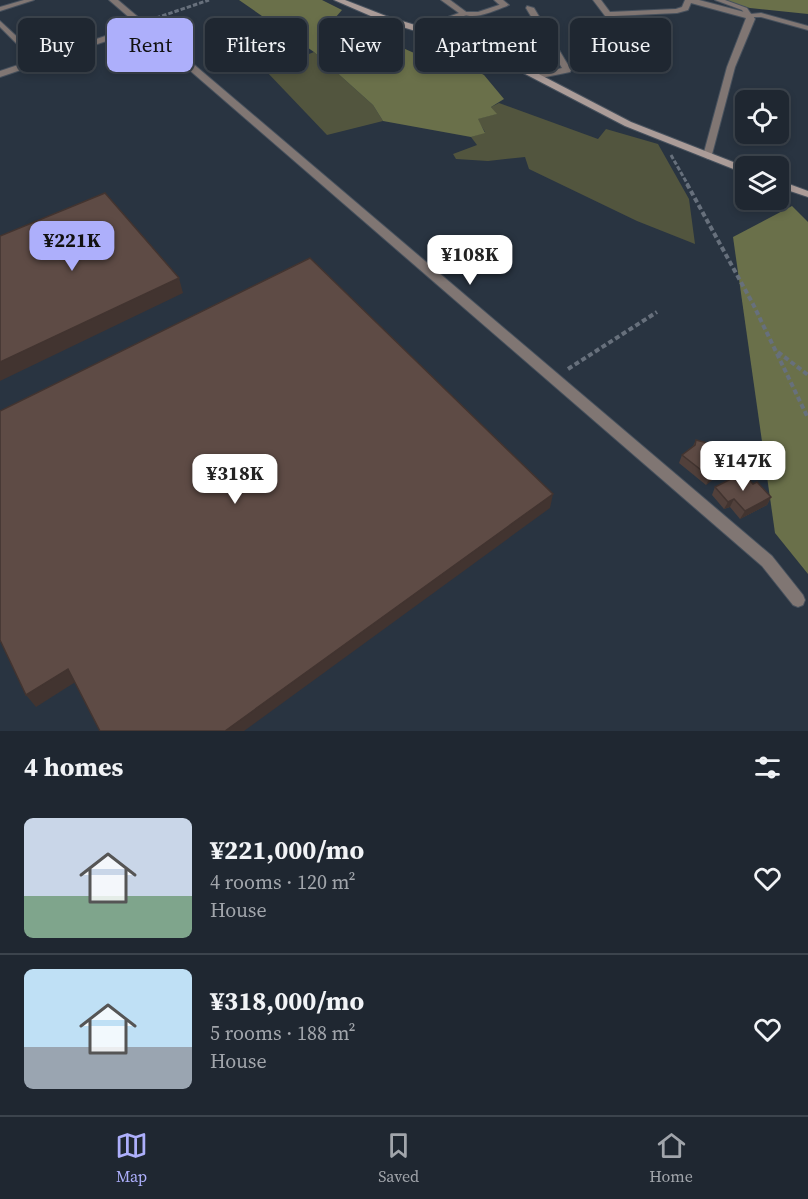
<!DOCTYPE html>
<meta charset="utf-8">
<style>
:root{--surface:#1f2731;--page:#272f39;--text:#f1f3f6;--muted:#a1a5ab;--line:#3c444d;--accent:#adaffb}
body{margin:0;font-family:"Source Serif 4",serif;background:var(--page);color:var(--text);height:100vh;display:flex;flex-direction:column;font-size:22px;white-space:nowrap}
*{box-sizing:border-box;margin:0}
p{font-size:20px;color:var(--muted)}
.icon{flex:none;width:33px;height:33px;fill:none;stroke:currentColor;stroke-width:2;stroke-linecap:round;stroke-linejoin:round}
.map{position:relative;height:731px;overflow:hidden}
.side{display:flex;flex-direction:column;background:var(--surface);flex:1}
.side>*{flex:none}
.guide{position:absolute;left:18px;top:18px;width:772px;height:54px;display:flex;gap:12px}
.fabs{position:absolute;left:735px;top:90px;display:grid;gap:12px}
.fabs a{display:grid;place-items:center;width:54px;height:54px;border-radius:9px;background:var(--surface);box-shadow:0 3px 9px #0003,0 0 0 2px var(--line);font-size:30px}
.price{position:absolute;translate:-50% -51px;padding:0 14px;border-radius:12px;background:#fff;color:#222;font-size:20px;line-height:39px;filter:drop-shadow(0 2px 3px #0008)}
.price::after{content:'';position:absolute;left:50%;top:36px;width:18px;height:14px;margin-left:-9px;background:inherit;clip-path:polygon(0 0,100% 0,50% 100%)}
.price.selected{background:var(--accent);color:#111}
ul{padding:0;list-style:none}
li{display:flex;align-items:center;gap:18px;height:150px;padding:0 24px}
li+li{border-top:2px solid var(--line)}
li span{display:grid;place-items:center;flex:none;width:168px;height:120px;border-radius:9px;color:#555}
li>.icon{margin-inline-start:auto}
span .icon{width:72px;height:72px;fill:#fffc;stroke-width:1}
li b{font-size:26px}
h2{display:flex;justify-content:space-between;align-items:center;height:72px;padding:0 24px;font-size:26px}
.chip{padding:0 21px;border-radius:9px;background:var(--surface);box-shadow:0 3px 9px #0003,0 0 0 2px var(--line);font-size:21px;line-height:54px}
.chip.selected{background:var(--accent);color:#111}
.menu{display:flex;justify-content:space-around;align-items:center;height:84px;border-top:2px solid var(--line);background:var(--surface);font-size:16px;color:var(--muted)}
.menu a{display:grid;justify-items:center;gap:3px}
.menu .selected{color:var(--accent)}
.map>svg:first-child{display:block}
.green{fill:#52553e}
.forest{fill:#6a704a}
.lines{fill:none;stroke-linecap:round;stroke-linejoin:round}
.lane-casing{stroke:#47515d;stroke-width:2}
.street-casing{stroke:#47515d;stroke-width:2}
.secondary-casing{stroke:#47515d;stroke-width:2}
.path-far1{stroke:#67707c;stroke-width:3;stroke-dasharray:4.5 2;stroke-linecap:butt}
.path{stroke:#67707c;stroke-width:4;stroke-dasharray:5 3;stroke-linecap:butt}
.lane{fill:#807673;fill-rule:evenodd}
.street{fill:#807673;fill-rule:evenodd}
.secondary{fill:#ab9c98;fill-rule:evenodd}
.wall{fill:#51403b}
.shaded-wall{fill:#423430}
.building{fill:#5e4b45;stroke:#423430;stroke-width:1.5}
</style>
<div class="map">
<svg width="808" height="731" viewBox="0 0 808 731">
<rect width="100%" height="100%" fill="#293441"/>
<g class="green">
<polygon points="314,52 373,105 383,121 327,135 266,71"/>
<polygon points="499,103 598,139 606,129 658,144 689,199 695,244 637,221 529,169 525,157 488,161 456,159 453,154 477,145 471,137 485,132 477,119 496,114 491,107"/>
</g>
<g class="forest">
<polygon points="239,0 322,0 342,10 335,18 430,60 443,54 484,75 504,99 491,107 497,114 478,119 485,133 471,137 383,121 373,105 314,52"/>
<polygon points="718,0 808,0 808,14 750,8"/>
<polygon points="792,206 808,222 808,574 775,533 733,237"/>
</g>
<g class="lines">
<g class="lane-casing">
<g id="lane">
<polygon points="24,0 34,0 0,11 0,7"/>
<polygon points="715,0 725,0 747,8 751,14 761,13 808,26 808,30 761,17 747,17 742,10"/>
<path d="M505,3l2,1v2c-14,5 -31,14 -45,8l3,-2h13z"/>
</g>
</g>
<g class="street-casing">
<g id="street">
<polygon points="109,0 118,0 772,556 803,595 805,600 803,605 798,607 793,605 762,566 142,29 0,77 0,71 33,60 0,27 0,21 40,58 138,25"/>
<polygon points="441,0 450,0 469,14 424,32 418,32 418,28 459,13"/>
<polygon points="494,0 503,0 509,5 502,7"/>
<polygon points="593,0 601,0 610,12 676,9 682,7 685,0 699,0 752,14 755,19 735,67 711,158 708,159 703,156 727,67 746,18 691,3 688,10 677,13 614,16 628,35 624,37 621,37"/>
<polygon points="527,6 534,8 571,70 570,72 536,79 532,76 562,68 526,8"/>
</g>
</g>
<g class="secondary-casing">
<g id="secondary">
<polygon points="334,0 345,0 386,16 489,48 631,122 746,167 746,174 625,126 483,52 380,20"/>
<polygon points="778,180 808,191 808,197 778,187"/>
</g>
</g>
<g class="path-far1">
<polyline points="156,18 209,0"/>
<polyline points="671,155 688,185"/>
</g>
<g class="path">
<polyline points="687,184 753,304 808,418"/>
<polyline points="778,352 808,375"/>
<polyline points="568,369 657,312"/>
</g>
<use href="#lane" class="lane"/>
<use href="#street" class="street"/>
<use href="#secondary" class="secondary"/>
</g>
<g class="wall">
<polygon points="696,440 727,463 723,471 706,485 679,463 682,455 693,446"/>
<polygon points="753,484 771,497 767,505 740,519 730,507 724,509 712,495 715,487"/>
</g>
<g class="shaded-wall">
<polygon points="179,278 183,293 0,381 0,362"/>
<polygon points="727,463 723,471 706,485 710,477"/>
<polygon points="553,494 550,508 244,731 225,731"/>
<polygon points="771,497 767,505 740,519 745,511"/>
<polygon points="734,499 730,507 724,509 728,502"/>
<polygon points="68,669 77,681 36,707 26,695"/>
</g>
<g class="building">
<polygon points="105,193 179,278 0,362 0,236"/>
<polygon points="310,258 553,494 225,731 100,731 68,669 26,695 0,640 0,411"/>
<polygon points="696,440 715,445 713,452 727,463 710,477 682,455 695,445"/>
<polygon points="743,473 753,484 757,482 771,497 745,511 734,499 728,502 715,487"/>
</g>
</svg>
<div class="fabs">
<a><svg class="icon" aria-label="locate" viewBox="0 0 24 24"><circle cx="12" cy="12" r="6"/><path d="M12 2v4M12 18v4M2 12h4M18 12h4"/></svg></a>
<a><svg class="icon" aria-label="layers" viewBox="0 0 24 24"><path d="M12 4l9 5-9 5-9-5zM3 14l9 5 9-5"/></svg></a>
</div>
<b class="price selected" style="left:72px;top:272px">¥221K</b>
<b class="price" style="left:470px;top:286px">¥108K</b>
<b class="price" style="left:743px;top:492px">¥147K</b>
<b class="price" style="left:235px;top:505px">¥318K</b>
<div class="guide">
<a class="chip">Buy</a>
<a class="chip selected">Rent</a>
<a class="chip">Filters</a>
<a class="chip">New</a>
<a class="chip">Apartment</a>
<a class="chip">House</a>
</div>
</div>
<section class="side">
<h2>4 homes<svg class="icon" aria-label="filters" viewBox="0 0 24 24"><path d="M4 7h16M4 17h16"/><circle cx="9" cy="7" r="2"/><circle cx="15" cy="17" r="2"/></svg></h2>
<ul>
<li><span style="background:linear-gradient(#c9d6e8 65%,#7fa58c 0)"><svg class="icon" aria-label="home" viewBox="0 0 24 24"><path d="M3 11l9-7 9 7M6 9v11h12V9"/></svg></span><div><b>¥221,000/mo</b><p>4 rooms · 120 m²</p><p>House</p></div><svg class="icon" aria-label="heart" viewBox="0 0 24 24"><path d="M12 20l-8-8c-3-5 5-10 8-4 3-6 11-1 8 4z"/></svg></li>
<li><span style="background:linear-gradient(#bfe0f5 65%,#9aa5b1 0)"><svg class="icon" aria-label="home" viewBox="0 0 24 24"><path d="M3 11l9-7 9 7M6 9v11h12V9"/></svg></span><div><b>¥318,000/mo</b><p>5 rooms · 188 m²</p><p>House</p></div><svg class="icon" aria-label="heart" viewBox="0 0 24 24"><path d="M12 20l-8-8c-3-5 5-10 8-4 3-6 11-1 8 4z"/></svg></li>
</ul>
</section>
<nav class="menu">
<a class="selected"><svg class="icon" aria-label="map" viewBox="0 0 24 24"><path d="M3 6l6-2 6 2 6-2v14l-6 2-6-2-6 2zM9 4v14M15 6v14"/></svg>Map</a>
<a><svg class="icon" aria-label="saved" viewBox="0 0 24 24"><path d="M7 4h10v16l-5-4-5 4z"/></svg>Saved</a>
<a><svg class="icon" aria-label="home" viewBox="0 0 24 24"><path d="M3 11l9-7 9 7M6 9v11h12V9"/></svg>Home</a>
</nav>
